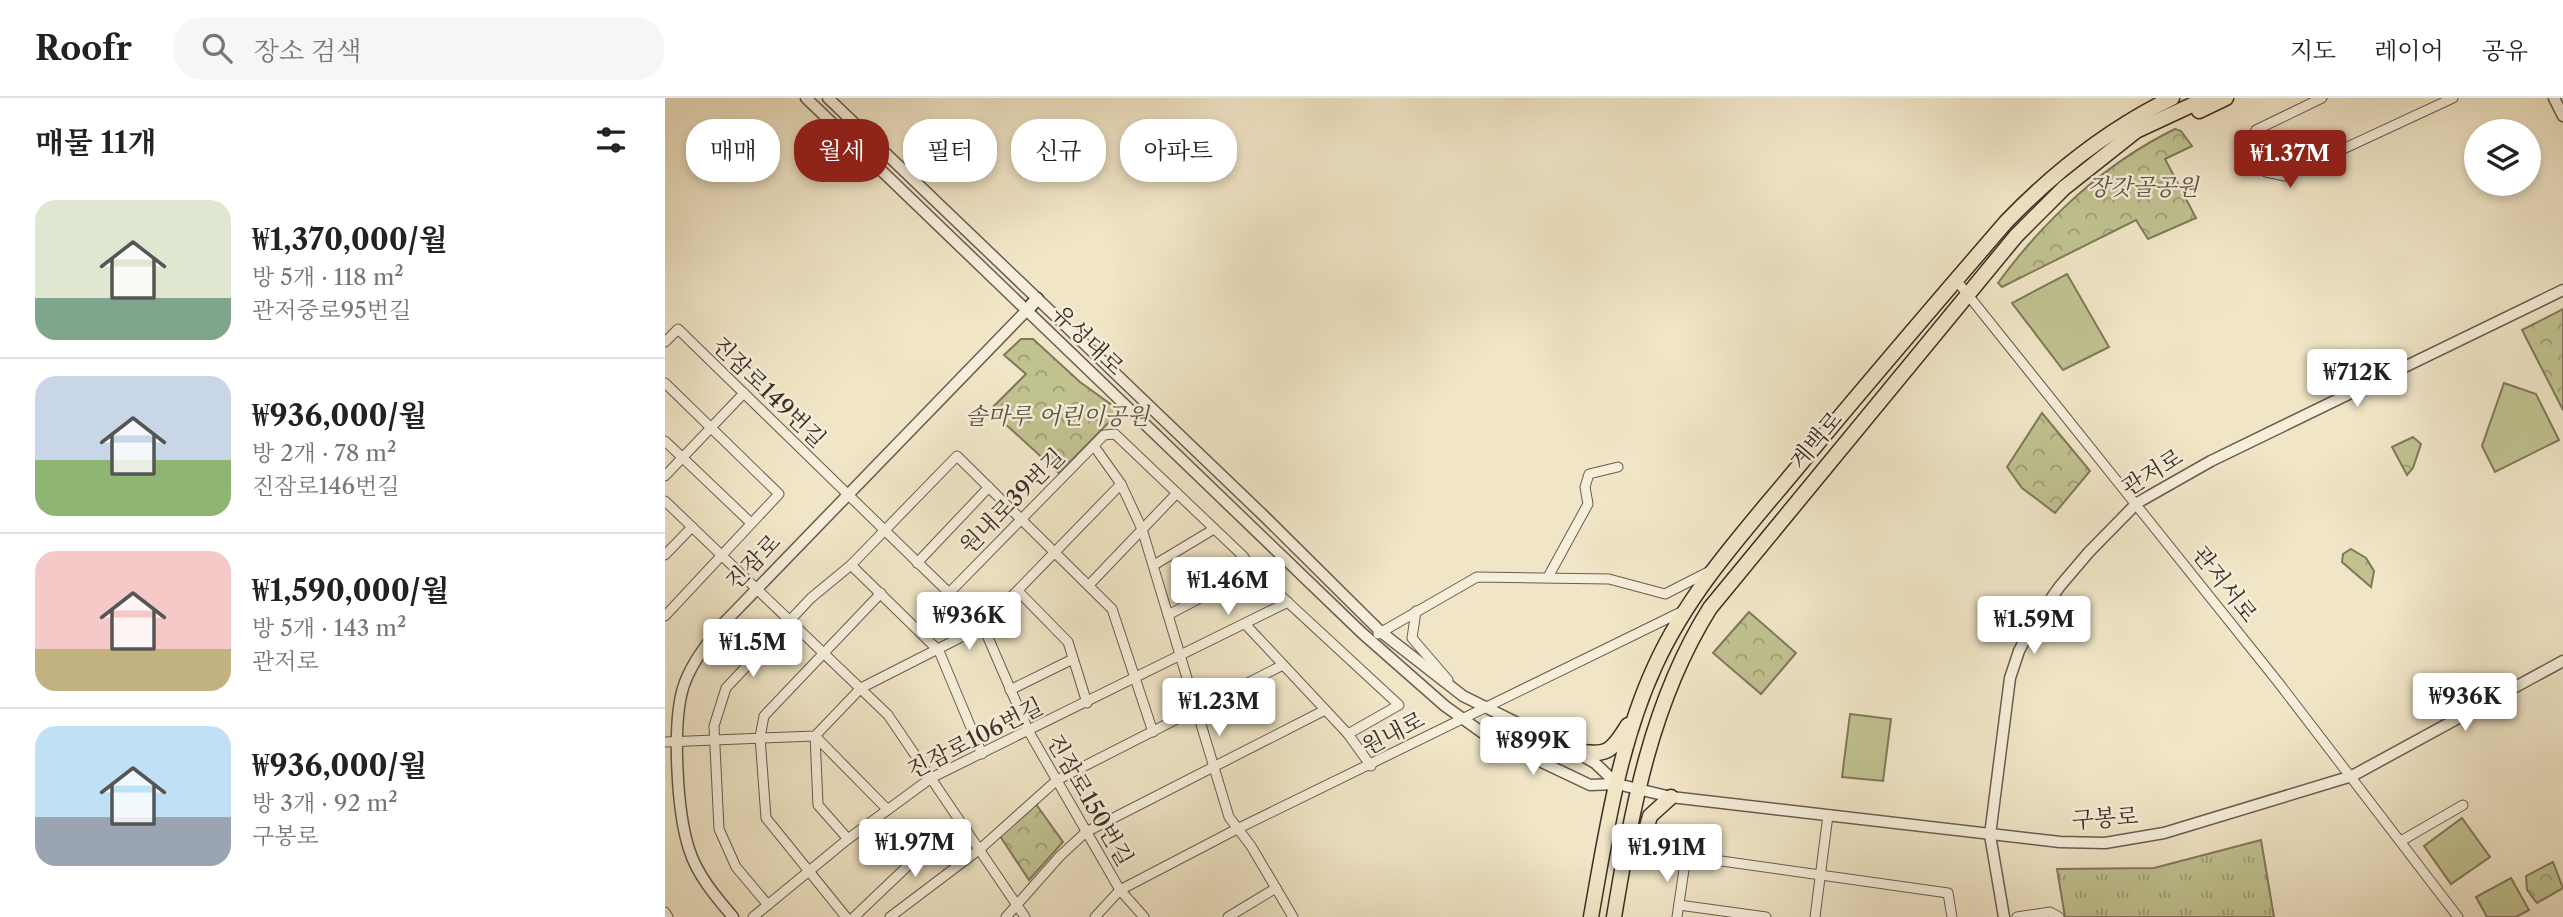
<!DOCTYPE html>
<html lang="ko">
<meta charset="utf-8">
<style>
:root{--surface:#fff;--page:#f6f6f6;--text:#222;--muted:#767676;--line:#e0e0e0;--accent:#8f2418}
body{margin:0;font-family:"Libre Caslon Text","Noto Serif KR",serif;background:var(--page);color:var(--text);height:100vh;display:flex;flex-direction:column;font-size:26px;white-space:nowrap}
*{box-sizing:border-box;margin:0}
p{font-size:23px;color:var(--muted)}
.icon{flex:none;width:38px;height:38px;fill:none;stroke:currentColor;stroke-width:2;stroke-linecap:round;stroke-linejoin:round}
.map{position:relative;flex:1;overflow:hidden}
.side{display:flex;flex-direction:column;background:var(--surface);width:665px}
.side>*{flex:none}
.guide{position:absolute;left:21px;top:21px;width:665px;height:63px;display:flex;gap:14px}
.controls{position:absolute;left:1799px;top:21px;display:grid;gap:14px}
.controls a{display:grid;place-items:center;width:77px;height:77px;border-radius:50%;background:var(--surface);box-shadow:0 4px 10px #0003;font-size:35px}
.price{position:absolute;translate:-50% -60px;padding:0 16px;border-radius:7px;background:#fff;color:#222;font-size:23px;line-height:46px;filter:drop-shadow(0 2px 4px #0008)}
.price::after{content:'';position:absolute;left:50%;top:42px;width:21px;height:16px;margin-left:-10px;background:inherit;clip-path:polygon(0 0,100% 0,50% 100%)}
.price.current{background:var(--accent);color:#fff}
ul{padding:0;list-style:none}
li{display:flex;align-items:center;gap:21px;height:175px;padding:0 35px}
li+li{border-top:2px solid var(--line)}
li span{display:grid;place-items:center;flex:none;width:196px;height:140px;border-radius:21px;color:#555}
li>.icon{margin-inline-start:auto}
span .icon{width:84px;height:84px;fill:#fffc;stroke-width:1}
li b{font-size:30px}
h2{display:flex;justify-content:space-between;align-items:center;height:84px;padding:0 35px;font-size:30px}
.tag{padding:0 24px;border-radius:28px;background:var(--surface);box-shadow:0 4px 10px #0003;font-size:24px;line-height:63px}
.tag.current{background:var(--accent);color:#fff}
header{display:flex;align-items:center;gap:42px;box-sizing:border-box;height:98px;padding:0 35px;background:var(--surface);border-bottom:2px solid var(--line)}
header strong{font-size:33px}
nav{display:flex;gap:38px;margin-inline-start:auto;font-size:24px}
.search{width:490px;height:63px;background:var(--page);display:flex;align-items:center;gap:18px;box-sizing:border-box;padding:0 24px;border-radius:28px;color:var(--muted);font-size:26px}
main{display:flex;flex:1;min-height:0}
.map>svg:first-child{display:block}
.grass{fill:url(#grass-tufts);stroke:#7f785b;stroke-width:2}
.forest{fill:url(#forest-crowns);stroke:#7f785b;stroke-width:2}
.pitch{fill:#c0c290;stroke:#7f785b;stroke-width:2}
.lines{fill:none;stroke-linecap:round;stroke-linejoin:round}
.minor-casing{stroke:#6a5c4e;stroke-width:11}
.tertiary-casing{stroke:#6a5c4e;stroke-width:13}
.secondary-casing{stroke:#3e2e26;stroke-width:15}
.primary-casing{stroke:#3e2e26;stroke-width:17}
.minor{stroke:#f5eeda;stroke-width:9}
.tertiary{stroke:#f5eeda;stroke-width:10}
.secondary{stroke:#f5eeda;stroke-width:12}
.primary{stroke:#f0e5c6;stroke-width:14}
.labels{text-anchor:middle;stroke-width:5;stroke-linejoin:round;paint-order:stroke}
.park-label{font-size:23px;font-style:italic;fill:#5e5340;stroke:#f5eeda}
.street-label{font-size:23px;fill:#3e2e26;stroke:#f5eeda}
</style>
<header>
<strong>Roofr</strong>
<div class="search"><svg class="icon" aria-label="search" viewBox="0 0 24 24"><circle cx="10" cy="10" r="6"/><path d="M15 15l6 6"/></svg>장소 검색</div>
<nav><a>지도</a><a>레이어</a><a>공유</a></nav>
</header>
<main>
<section class="side">
<h2>매물 11개<svg class="icon" aria-label="filters" viewBox="0 0 24 24"><path d="M4 7h16M4 17h16"/><circle cx="9" cy="7" r="2"/><circle cx="15" cy="17" r="2"/></svg></h2>
<ul>
<li><span style="background:linear-gradient(#dfe7d0 70%,#7fa58c 0)"><svg class="icon" aria-label="home" viewBox="0 0 24 24"><path d="M3 11l9-7 9 7M6 9v11h12V9"/></svg></span><div><b>₩1,370,000/월</b><p>방 5개 · 118 m²</p><p>관저중로95번길</p></div></li>
<li><span style="background:linear-gradient(#c9d6e8 60%,#8fb573 0)"><svg class="icon" aria-label="home" viewBox="0 0 24 24"><path d="M3 11l9-7 9 7M6 9v11h12V9"/></svg></span><div><b>₩936,000/월</b><p>방 2개 · 78 m²</p><p>진잠로146번길</p></div></li>
<li><span style="background:linear-gradient(#f6c9c9 70%,#c2b280 0)"><svg class="icon" aria-label="home" viewBox="0 0 24 24"><path d="M3 11l9-7 9 7M6 9v11h12V9"/></svg></span><div><b>₩1,590,000/월</b><p>방 5개 · 143 m²</p><p>관저로</p></div></li>
<li><span style="background:linear-gradient(#bfe0f5 65%,#9aa5b1 0)"><svg class="icon" aria-label="home" viewBox="0 0 24 24"><path d="M3 11l9-7 9 7M6 9v11h12V9"/></svg></span><div><b>₩936,000/월</b><p>방 3개 · 92 m²</p><p>구봉로</p></div></li>
</ul>
</section>
<div class="map">
<svg width="1898" height="819" viewBox="0 0 1898 819">
<defs>
<pattern id="grass-tufts" width="24" height="20" patternUnits="userSpaceOnUse" patternTransform="scale(1.75)"><rect width="24" height="20" fill="#c0c290"/><path d="M3 7l-1-3M5 7V3M7 7l1-3M15 17l-1-3M17 17v-4M19 17l1-3" fill="none" stroke="#9d9e75"/></pattern>
<pattern id="forest-crowns" width="20" height="18" patternUnits="userSpaceOnUse" patternTransform="scale(1.75)"><rect width="20" height="18" fill="#c0c290"/><path d="M2 6a3 3 0 1 1 6 0M12 15a3 3 0 1 1 6 0" fill="none" stroke="#9d9e75"/></pattern>
</defs>
<rect width="100%" height="100%" fill="#f0e5c6"/>
<filter id="stains"><feTurbulence type="fractalNoise" baseFrequency=".00286" numOctaves="4"/><feColorMatrix values="0 0 0 0 .2 0 0 0 0 .09 0 0 0 0 .02 0 0 0 .5 -.17"/></filter>
<radialGradient id="worn" r=".72"><stop offset=".6" stop-color="#630" stop-opacity="0"/><stop offset="1" stop-color="#630" stop-opacity=".3"/></radialGradient>
<polygon class="grass" points="1596,742 1609,819 1400,819 1392,771 1489,770"/>
<g class="forest">
<path d="M1510,31l6,2 11,15 -27,13 31,59 -48,21 -12,-19 -134,67 -4,-4c46,-63 107,-120 177,-154z"/>
<polygon points="1898,211 1898,312 1857,232"/>
<polygon points="356,241 368,241 415,284 455,313 394,375 325,312 361,276 339,257"/>
<polygon points="1377,315 1425,373 1390,415 1357,390 1342,369"/>
<polygon points="1748,339 1756,346 1748,370 1742,377 1727,349"/>
<polygon points="1686,451 1701,460 1709,473 1706,489 1677,464 1678,456"/>
<polygon points="1084,514 1131,555 1096,596 1048,555"/>
<polygon points="368,702 398,744 364,782 333,735"/>
<polygon points="1888,764 1898,790 1872,805 1862,792 1861,778"/>
</g>
<g class="pitch">
<polygon points="1402,176 1444,249 1398,272 1347,205"/>
<polygon points="1839,285 1871,296 1894,342 1830,374 1817,348"/>
<polygon points="1185,616 1226,621 1218,683 1177,679"/>
<polygon points="1797,720 1825,759 1786,786 1759,748"/>
<polygon points="1846,780 1864,812 1851,819 1822,819 1811,799"/>
</g>
<g class="lines">
<g class="minor-casing">
<g id="minor">
<polyline points="1657,0 1591,32 1585,45 1601,74 1620,78 1788,0"/>
<polyline points="1291,182 1613,584 1793,819"/>
<polyline points="0,244 13,231 318,528 364,634 455,792 479,819"/>
<polyline points="0,285 114,396 0,518"/>
<polyline points="0,343 86,425"/>
<polyline points="429,348 456,386 477,431 564,719 586,748 628,819"/>
<polyline points="0,378 79,295"/>
<polyline points="0,403 223,617 360,819"/>
<polyline points="0,457 27,429"/>
<polyline points="252,465 324,389"/>
<polyline points="186,467 274,553 317,656"/>
<polyline points="489,467 549,431"/>
<polyline points="883,479 923,406 920,389 924,376 953,369"/>
<polyline points="424,487 512,395"/>
<polyline points="354,494 403,544 422,605"/>
<polyline points="284,495 439,337 450,336 578,458 588,472 734,607 683,636"/>
<polyline points="751,513 747,540 783,582"/>
<polyline points="503,517 588,472"/>
<polyline points="581,527 683,636 706,668"/>
<polyline points="713,536 812,479 944,481 1000,496 1047,472"/>
<polyline points="345,592 408,561"/>
<polyline points="150,638 153,707 183,741"/>
<polyline points="150,638 222,711"/>
<polyline points="0,644 150,638 196,590 318,528 456,386"/>
<polyline points="1736,743 1798,707"/>
<polyline points="103,807 71,769 54,731 49,628 61,590 146,500 186,467 292,358 447,511 488,634"/>
<polyline points="1014,807 1101,819"/>
<polyline points="0,814 3,819"/>
<polyline points="88,819 183,741 266,680 623,504"/>
<polyline points="181,819 101,720 95,639 99,618 216,495"/>
<polyline points="189,819 251,760 301,730"/>
<polyline points="225,819 315,751 392,682 618,567"/>
<polyline points="341,819 395,758 421,734 660,612"/>
<polyline points="430,819 455,792 572,731 1018,513"/>
<polyline points="563,819 611,790"/>
<polyline points="1012,819 1021,758 1283,795 1287,819"/>
<polyline points="1150,819 1163,717"/>
<polyline points="1352,819 1385,814 1394,819"/>
</g>
</g>
<g class="tertiary-casing">
<g id="tertiary">
<polyline points="141,0 697,535 780,608 822,638 925,687 952,686 1006,699 1395,744 1440,745 1499,735 1687,678 1898,563"/>
<polyline points="163,0 599,418 716,534 798,598 909,653 930,665 952,686"/>
<polyline points="1889,0 1898,18"/>
<path d="M68,819c-17,-20 -36,-42 -44,-68 -12,-37 -17,-124 -6,-161 7,-23 22,-41 36,-60l308,-318"/>
<polyline points="1339,819 1325,737 1345,580 1354,553 1368,526 1395,488 1424,454 1472,405 1546,363 1898,192"/>
</g>
</g>
<g class="secondary-casing">
<polyline id="secondary" points="362,212 372,201"/>
</g>
<g class="primary-casing">
<g id="primary">
<polyline points="1534,13 1561,0"/>
<path d="M909,653c33,5 37,2 54,-26"/>
<polyline points="959,763 976,750 985,718 1006,699"/>
<path d="M926,819c15,-84 28,-173 64,-251 34,-75 90,-135 142,-198 69,-83 139,-165 209,-246 49,-51 103,-93 166,-124"/>
<path d="M949,819c18,-108 37,-215 96,-309l306,-372 48,-48 72,-57 71,-33"/>
</g>
</g>
<use href="#minor" class="minor"/>
<use href="#tertiary" class="tertiary"/>
<use href="#secondary" class="secondary"/>
<use href="#primary" class="primary"/>
</g>
<g class="labels">
<g class="park-label">
<text x="1478" y="97">장갓골공원</text>
<text x="392" y="326">솔마루 어린이공원</text>
</g>
<g class="street-label">
<text transform="translate(423 242) rotate(44)" y="8">유성대로</text>
<text transform="translate(104 294) rotate(44)" y="8">진잠로149번길</text>
<text transform="translate(1151 342) rotate(-50)" y="8">계백로</text>
<text transform="translate(1487 374) rotate(-32)" y="8">관저로</text>
<text transform="translate(347 403) rotate(-45)" y="8">원내로39번길</text>
<text transform="translate(88 464) rotate(-46)" y="8">진잠로</text>
<text transform="translate(1560 486) rotate(52)" y="8">관저서로</text>
<text transform="translate(728 635) rotate(-27)" y="8">원내로</text>
<text transform="translate(310 640) rotate(-27)" y="8">진잠로106번길</text>
<text transform="translate(425 702) rotate(60)" y="8">진잠로150번길</text>
<text transform="translate(1440 720) rotate(-4)" y="8">구봉로</text>
</g>
</g>
<rect width="100%" height="100%" filter="url(#stains)"/>
<rect width="100%" height="100%" fill="url(#worn)"/>
</svg>
<div class="controls">
<a><svg class="icon" aria-label="layers" viewBox="0 0 24 24"><path d="M12 4l9 5-9 5-9-5zM3 14l9 5 9-5"/></svg></a>
</div>
<b class="price current" style="left:1625px;top:92px">₩1.37M</b>
<b class="price" style="left:1692px;top:311px">₩712K</b>
<b class="price" style="left:563px;top:519px">₩1.46M</b>
<b class="price" style="left:304px;top:554px">₩936K</b>
<b class="price" style="left:1369px;top:558px">₩1.59M</b>
<b class="price" style="left:88px;top:581px">₩1.5M</b>
<b class="price" style="left:1800px;top:635px">₩936K</b>
<b class="price" style="left:554px;top:640px">₩1.23M</b>
<b class="price" style="left:868px;top:679px">₩899K</b>
<b class="price" style="left:250px;top:781px">₩1.97M</b>
<b class="price" style="left:1002px;top:786px">₩1.91M</b>
<div class="guide">
<a class="tag">매매</a>
<a class="tag current">월세</a>
<a class="tag">필터</a>
<a class="tag">신규</a>
<a class="tag">아파트</a>
</div>
</div>
</main>
